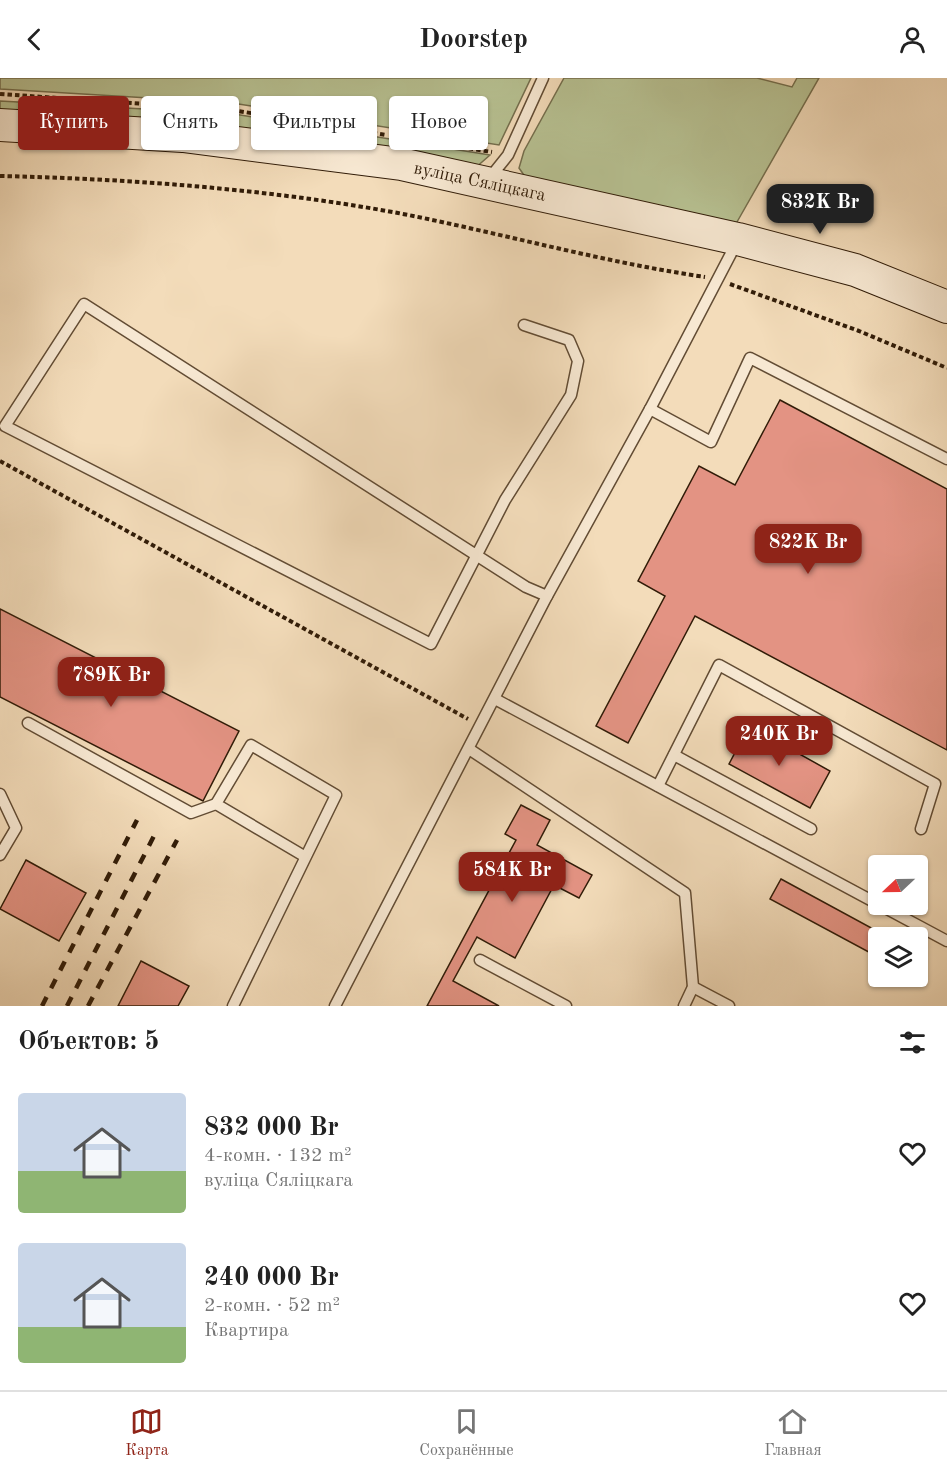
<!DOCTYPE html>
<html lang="ru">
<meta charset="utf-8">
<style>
:root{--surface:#fff;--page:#f6f6f6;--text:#222;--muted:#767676;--line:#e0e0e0;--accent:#8f2418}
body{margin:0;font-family:"Old Standard TT",serif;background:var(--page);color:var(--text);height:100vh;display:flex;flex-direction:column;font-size:22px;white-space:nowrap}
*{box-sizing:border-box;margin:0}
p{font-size:20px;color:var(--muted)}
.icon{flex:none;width:33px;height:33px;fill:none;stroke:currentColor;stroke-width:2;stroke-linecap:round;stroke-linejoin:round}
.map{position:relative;height:928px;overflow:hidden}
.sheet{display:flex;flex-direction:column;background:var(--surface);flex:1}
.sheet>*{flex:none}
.hud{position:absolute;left:18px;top:18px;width:600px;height:54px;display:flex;gap:12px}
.needle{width:39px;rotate:248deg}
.controls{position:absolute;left:868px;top:777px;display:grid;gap:12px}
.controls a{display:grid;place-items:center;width:60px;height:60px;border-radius:6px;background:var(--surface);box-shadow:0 2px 4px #0004;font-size:30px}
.price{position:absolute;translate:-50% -51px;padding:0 14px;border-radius:12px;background:var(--accent);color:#fff;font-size:20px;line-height:39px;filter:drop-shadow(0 2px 3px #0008)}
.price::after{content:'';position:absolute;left:50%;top:36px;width:18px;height:14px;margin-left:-9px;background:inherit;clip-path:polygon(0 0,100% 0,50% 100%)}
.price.selected{background:#222;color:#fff}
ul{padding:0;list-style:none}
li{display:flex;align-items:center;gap:18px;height:150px;padding:0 18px}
li span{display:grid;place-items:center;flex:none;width:168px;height:120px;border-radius:6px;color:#555}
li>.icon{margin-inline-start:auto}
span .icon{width:72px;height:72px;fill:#fffc;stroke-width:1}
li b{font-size:26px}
h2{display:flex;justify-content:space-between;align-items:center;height:72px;padding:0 18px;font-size:26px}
.tag{padding:0 21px;border-radius:6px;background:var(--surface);box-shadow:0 2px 4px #0004;font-size:21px;line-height:54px}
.tag.selected{background:var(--accent);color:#fff}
header{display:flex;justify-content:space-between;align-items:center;height:78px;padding:0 18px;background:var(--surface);font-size:27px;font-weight:700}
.tabs{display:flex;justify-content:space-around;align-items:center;height:84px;border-top:2px solid var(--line);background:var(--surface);font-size:16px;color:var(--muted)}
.tabs a{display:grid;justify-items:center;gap:3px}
.tabs .selected{color:var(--accent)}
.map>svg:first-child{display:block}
.green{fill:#b7c192;stroke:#746e4d;stroke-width:1.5}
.building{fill:#e39383;stroke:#311c08;stroke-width:1.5}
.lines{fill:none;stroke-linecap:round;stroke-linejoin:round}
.lane-casing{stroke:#624c34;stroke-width:13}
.secondary-casing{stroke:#311c08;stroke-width:34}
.path{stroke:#311c08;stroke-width:4;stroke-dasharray:4.5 3;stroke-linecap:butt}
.lane{stroke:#f7e8d2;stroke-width:10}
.secondary{stroke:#f7e8d2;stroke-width:32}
.rail{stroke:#311c08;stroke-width:4.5;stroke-dasharray:10 10;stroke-linecap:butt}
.labels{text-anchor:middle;stroke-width:6;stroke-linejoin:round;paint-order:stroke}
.street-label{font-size:18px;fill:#311c08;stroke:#f7e8d2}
</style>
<header><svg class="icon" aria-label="back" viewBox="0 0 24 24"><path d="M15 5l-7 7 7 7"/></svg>Doorstep<svg class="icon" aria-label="person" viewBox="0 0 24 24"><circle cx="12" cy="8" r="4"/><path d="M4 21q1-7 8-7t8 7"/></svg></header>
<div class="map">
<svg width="947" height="928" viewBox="0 0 947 928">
<rect width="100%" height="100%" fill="#f3dcba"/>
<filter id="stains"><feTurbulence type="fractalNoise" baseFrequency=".00333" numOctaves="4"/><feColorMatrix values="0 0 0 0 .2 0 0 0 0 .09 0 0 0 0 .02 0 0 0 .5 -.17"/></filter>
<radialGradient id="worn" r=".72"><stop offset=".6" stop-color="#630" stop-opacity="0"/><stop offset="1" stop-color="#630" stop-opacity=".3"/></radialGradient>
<g class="green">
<polygon points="0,0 531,0 499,67 232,25 0,11"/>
<polygon points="564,0 757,0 792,9 797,0 819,0 733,151 526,100 519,90 524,73"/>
<polygon points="0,23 234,36 490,77 474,91 0,38"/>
</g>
<g class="building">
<polygon points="780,322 947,411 947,672 695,538 628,665 596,648 665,518 638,503 699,388 735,407"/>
<polygon points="0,531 239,653 203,723 0,619"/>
<polygon points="749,648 830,693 810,730 729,686"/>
<polygon points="521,727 550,742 537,767 592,797 579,820 554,807 515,880 477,859 453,903 499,928 427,928 516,762 505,756"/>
<polygon points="26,782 86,815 59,863 0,831"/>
<polygon points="781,801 888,859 879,860 878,879 770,821"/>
<polygon points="141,883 189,908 178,928 118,928"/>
</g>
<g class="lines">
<g class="lane-casing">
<g id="lane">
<polyline points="488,102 508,77 543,0"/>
<polyline points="524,247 569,262 578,283 571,317 505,422 431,566 5,348 84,226 476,477 526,509 547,518"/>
<polyline points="650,331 711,364 750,280 947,381"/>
<polyline points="495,621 947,863"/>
<polyline points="28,645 191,735 216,726"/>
<polyline points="469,671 685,815 693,909 684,928"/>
<polyline points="674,677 811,751"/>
<polyline points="658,708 719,587 935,706 921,751"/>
<polyline points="0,716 16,750 0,777"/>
<polyline points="480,882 566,928"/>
<polyline points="693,909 729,928"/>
<polyline points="233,928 336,717 251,667 216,726 304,778"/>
<polyline points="335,928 547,518 650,331 737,164"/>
</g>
</g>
<g class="secondary-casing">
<polyline id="secondary" points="0,47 183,58 401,86 738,161 855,192 947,229"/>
</g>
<g class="path">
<polyline points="0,16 232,32 386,57"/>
<polyline points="417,62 492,74"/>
<path d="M0,98c133,3 267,13 398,37 103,20 204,49 307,64"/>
<polyline points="730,206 859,253 947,290"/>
<polyline points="0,383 468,641"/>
</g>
<use href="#lane" class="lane"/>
<use href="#secondary" class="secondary"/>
<g class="rail">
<polyline points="42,928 137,742"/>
<polyline points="67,928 156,754"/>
<polyline points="88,928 177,762"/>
</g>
</g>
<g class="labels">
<g class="street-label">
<text transform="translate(480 103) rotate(12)" y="6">вуліца Сяліцкага</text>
</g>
</g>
<rect width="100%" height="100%" filter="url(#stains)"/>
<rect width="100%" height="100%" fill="url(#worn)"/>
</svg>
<div class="controls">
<a><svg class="needle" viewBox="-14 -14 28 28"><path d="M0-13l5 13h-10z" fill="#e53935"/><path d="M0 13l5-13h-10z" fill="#767676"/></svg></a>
<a><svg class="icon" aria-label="layers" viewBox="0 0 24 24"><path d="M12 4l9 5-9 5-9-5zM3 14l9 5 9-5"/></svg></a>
</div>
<b class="price selected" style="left:820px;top:157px">832K Br</b>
<b class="price" style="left:808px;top:497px">822K Br</b>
<b class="price" style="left:111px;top:630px">789K Br</b>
<b class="price" style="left:779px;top:689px">240K Br</b>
<b class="price" style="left:512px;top:825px">584K Br</b>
<div class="hud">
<a class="tag selected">Купить</a>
<a class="tag">Снять</a>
<a class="tag">Фильтры</a>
<a class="tag">Новое</a>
</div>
</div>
<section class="sheet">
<h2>Объектов: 5<svg class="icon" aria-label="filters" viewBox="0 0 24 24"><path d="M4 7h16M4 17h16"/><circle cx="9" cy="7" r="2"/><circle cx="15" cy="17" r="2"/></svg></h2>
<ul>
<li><span style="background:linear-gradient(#c9d6e8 65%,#8fb573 0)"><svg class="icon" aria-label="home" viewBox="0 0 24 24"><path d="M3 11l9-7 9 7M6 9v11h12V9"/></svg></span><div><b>832 000 Br</b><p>4-комн. · 132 m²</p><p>вуліца Сяліцкага</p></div><svg class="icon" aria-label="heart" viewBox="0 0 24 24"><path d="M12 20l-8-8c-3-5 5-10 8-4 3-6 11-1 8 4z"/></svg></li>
<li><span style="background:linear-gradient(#c9d6e8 70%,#8fb573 0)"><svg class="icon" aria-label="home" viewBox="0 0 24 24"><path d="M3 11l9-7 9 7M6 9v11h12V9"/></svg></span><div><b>240 000 Br</b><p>2-комн. · 52 m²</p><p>Квартира</p></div><svg class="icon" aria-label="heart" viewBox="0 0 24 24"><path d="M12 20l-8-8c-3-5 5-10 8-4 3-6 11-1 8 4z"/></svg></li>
</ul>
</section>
<nav class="tabs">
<a class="selected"><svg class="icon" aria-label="map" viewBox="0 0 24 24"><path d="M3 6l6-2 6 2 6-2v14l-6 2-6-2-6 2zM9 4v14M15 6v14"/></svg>Карта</a>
<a><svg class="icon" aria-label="saved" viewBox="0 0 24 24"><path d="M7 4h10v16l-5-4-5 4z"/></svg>Сохранённые</a>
<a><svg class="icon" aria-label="home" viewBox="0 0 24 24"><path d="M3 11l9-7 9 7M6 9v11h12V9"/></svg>Главная</a>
</nav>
